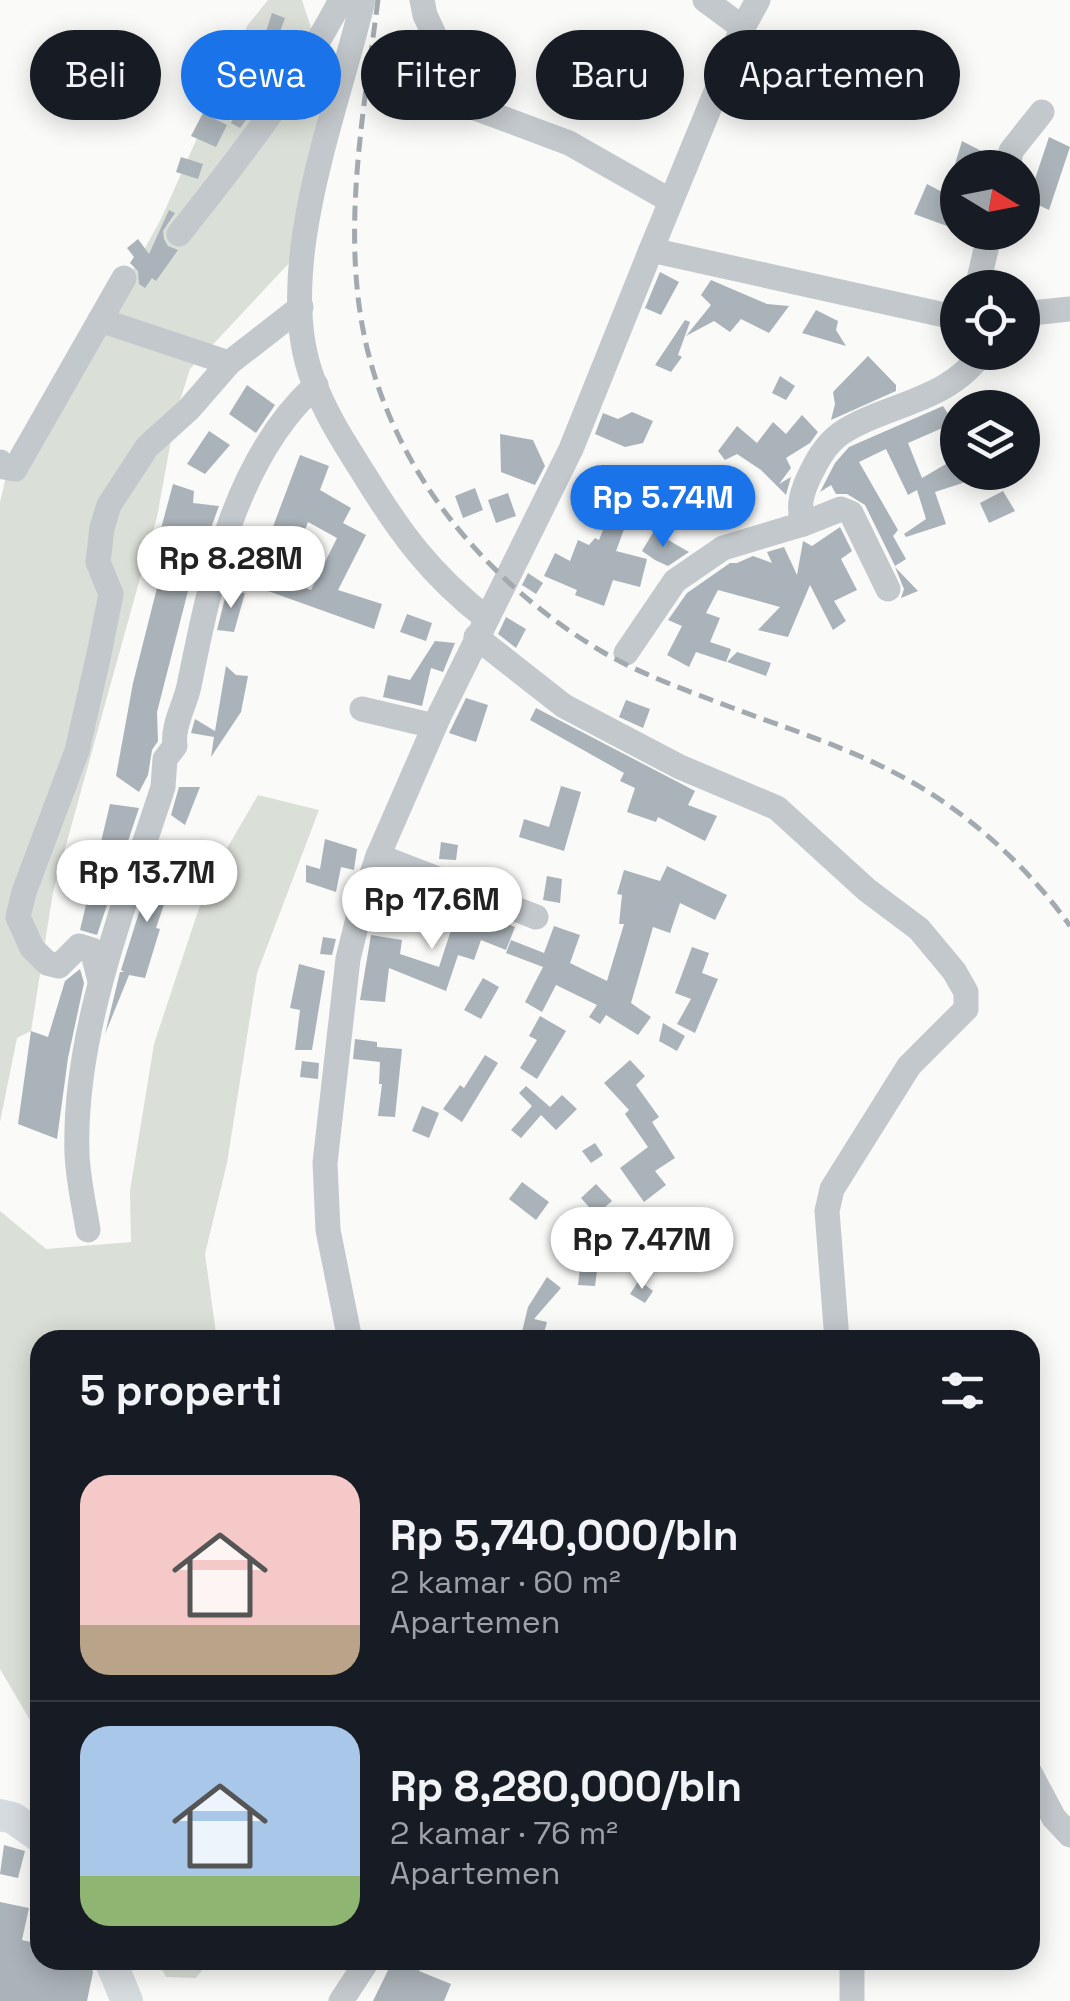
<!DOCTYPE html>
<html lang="id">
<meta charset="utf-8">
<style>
:root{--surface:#171b24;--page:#242831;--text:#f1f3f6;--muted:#9ea1a6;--line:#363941;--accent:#1a73e8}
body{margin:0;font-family:"Space Grotesk",sans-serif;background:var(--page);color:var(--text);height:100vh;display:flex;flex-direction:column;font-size:38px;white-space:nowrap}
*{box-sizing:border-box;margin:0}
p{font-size:32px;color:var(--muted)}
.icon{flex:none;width:55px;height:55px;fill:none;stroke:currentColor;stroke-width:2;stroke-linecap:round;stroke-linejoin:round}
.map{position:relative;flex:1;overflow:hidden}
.sheet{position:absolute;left:30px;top:1330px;width:1010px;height:640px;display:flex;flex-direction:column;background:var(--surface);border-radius:30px;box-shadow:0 5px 25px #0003}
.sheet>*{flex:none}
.top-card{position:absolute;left:30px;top:30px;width:1010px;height:90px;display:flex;gap:20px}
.needle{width:65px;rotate:100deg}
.fabs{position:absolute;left:940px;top:150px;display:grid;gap:20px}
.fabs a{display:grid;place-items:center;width:100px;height:100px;border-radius:50%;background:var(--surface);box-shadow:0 5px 25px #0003;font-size:50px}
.price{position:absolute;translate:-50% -85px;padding:0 22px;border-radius:35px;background:#fff;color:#222;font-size:32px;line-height:65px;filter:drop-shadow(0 2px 5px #0008)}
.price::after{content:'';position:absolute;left:50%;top:60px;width:30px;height:22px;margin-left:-15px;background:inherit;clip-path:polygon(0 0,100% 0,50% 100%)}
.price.current{background:var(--accent);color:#fff}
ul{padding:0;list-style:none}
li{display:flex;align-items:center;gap:30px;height:250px;padding:0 50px}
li+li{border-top:2px solid var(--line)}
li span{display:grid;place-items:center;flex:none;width:280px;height:200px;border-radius:30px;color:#555}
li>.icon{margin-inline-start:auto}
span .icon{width:120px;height:120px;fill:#fffc;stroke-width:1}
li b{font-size:42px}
h2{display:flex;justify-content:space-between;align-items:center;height:120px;padding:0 50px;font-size:42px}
.chip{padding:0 35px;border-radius:45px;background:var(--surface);box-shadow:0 5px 25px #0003;font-size:35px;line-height:90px}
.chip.current{background:var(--accent);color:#fff}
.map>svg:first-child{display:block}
.green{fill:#dadfd7}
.building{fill:#aab3b9;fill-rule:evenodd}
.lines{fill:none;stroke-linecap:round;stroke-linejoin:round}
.minor{stroke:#c3c8cc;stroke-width:25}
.major{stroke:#d6dbdf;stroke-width:32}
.rail{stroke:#a2aab0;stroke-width:5;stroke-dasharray:15 8;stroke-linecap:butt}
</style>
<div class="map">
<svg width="1070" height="2001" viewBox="0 0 1070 2001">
<rect width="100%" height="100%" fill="#fafaf8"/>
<g class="green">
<polygon points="268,0 302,0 327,77 327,135 292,260 190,369 176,413 157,517 53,892 31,1031 17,1038 0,1122 0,502 6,476 55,411 161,219 247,26"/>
<polygon points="258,795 319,810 257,973 227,1163 205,1254 217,1340 40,1340 40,1737 0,1669 0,1211 46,1249 131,1242 130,1191 154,1044 208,881"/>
<polygon points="157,1960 210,1960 196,1978 166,1977"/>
</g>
<g class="building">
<polygon points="272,13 285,18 277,40 265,35"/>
<polygon points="239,106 252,112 240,128 231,123"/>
<polygon points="203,113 227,125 216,147 191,136"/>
<polygon points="1049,137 1070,147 1049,210 1028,200"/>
<polygon points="962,141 993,157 990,168 956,168 958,230 914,214 927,184 946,194"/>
<polygon points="181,157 203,164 198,179 176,172"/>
<polygon points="169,210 175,213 163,231 164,239 168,246 178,250 156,281 152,278 145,288 139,284 138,271 130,263 134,257 127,248 138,239 149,254"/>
<polygon points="660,272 679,282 661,315 645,308"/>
<polygon points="711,280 767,304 789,306 769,333 741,319 730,332 714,321 686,336 711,305 701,295"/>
<polygon points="816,310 838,321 836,330 846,346 802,333"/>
<polygon points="685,320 690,322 678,355 682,357 671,372 655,365"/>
<polygon points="868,356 896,385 896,391 831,420 835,404 833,392"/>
<polygon points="780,376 795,386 786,400 772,393"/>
<polygon points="247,385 275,405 256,433 229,414"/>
<polygon points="943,406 954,423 908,443 922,478 958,457 958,472 987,475 935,492 946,524 906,537 904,534 926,519 917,490 908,495 886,449 859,462 898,530 893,536 906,559 895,566 865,505 847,494 836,494 831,485 820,492 835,463 849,447"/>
<polygon points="632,412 653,421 643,443 625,447 595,434 603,413 618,419"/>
<polygon points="802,415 818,432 810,443 786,458 791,468 779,484 791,477 786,495 761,470 737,454 725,460 718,451 737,426 757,443 773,422 786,434"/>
<polygon points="209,431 230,445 205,474 187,464"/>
<polygon points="500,434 533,440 545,466 535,485 501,472"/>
<path d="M300,455l29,11 -9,24 31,18 -8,15 23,12 -28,55 44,14 -8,25 -123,-44zM308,522l29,16 -26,52 -25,-10z"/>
<polygon points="716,483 731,502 716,514 701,496"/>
<polygon points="173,484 194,491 193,503 219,506 211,528 208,527 196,563 178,585 189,587 157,712 158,741 152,750 148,775 139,792 116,776 133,683 163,564 152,562"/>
<polygon points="475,488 483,510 463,518 455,496"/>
<polygon points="1003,491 1015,511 989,523 980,503"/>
<polygon points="508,493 516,516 496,523 488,500"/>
<polygon points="616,498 633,505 616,551 647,559 640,587 613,580 604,606 575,595 577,590 544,576 555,553 570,561 578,540 589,545 595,538 599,540"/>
<polygon points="840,527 852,551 841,559 857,590 834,601 846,621 833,630 810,585 788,637 758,630 780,607 718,590 706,613 720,618 710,642 731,649 726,662 696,652 689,667 667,655 682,626 668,620 687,593 730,563 737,563 753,556 772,563 767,552 784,547 797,575 803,541 812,546"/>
<polygon points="654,531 675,544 689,552 668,566 655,560 642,551"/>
<polygon points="895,567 918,591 901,598 904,589"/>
<polygon points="528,573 543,583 536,594 522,585"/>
<polygon points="227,590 245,593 234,632 217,630"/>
<polygon points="407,614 432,623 426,641 400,632"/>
<polygon points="506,617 526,629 516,648 498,634"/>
<polygon points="435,641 455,643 443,672 431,668 422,706 383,697 388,675 410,680"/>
<polygon points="737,652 771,663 766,676 727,662"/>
<polygon points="226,666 236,675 248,676 241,712 211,757 214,737 191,733 195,719 215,731"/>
<polygon points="466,698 488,705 476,742 449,733"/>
<polygon points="626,700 650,709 643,728 619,717"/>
<polygon points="536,708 695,791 688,805 717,816 705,841 658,817 656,822 627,812 635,788 620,781 624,773 530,720"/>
<polygon points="561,786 581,792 564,851 519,837 524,819 549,827"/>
<polygon points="179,787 200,787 185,825 171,815"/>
<polygon points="110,804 139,808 97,935 80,930"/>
<polygon points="325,839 357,849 354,870 341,867 336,892 306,882 306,865 320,869"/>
<polygon points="441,842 458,845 456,860 439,859"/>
<polygon points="158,852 179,860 156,928 160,929 145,978 129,975 105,1034 120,972 124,972 121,970"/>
<polygon points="667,866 727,895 715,920 680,903 670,933 653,927 631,1003 651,1017 638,1035 606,1015 600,1024 589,1017 597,1005 556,985 542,1012 525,1002 543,967 506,953 511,940 544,953 554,926 580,935 570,963 607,981 624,924 619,924 622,895 617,894 624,870 660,881"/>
<polygon points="547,876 562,879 560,903 543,900"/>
<polygon points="384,888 399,891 394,910 378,906"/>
<polygon points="449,901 515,927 506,950 481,940 474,960 458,955 446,991 389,968 385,1002 360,1000 371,935 402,940 400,954 439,967 454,921 443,917"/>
<polygon points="323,937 336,939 332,955 320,954"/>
<polygon points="692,947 709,953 702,973 718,979 695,1033 677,1024 691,999 675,993"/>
<polygon points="299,964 325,971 312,1050 295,1050 300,1010 290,1008"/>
<polygon points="80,969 84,983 68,1058 57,1139 18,1124 31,1031 48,1037 65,981"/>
<polygon points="483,978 499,987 481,1019 464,1010"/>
<polygon points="540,1016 566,1031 537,1079 520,1068 537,1040 529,1036"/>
<polygon points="663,1023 685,1036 677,1051 659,1041"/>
<polygon points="355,1039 377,1042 377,1047 402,1049 395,1117 378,1116 382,1084 379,1084 380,1062 353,1059"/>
<polygon points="485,1055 498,1063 462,1122 443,1109 460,1085 464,1088"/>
<polygon points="630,1060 645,1076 636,1085 659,1117 652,1122 675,1158 655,1171 666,1185 644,1202 620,1168 648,1147 625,1114 629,1110 604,1083"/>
<polygon points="302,1061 319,1063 318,1079 300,1077"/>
<polygon points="526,1086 550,1107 562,1095 577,1109 556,1130 541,1115 521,1138 511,1130 532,1106 519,1093"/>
<polygon points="422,1106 439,1113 429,1138 412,1131"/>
<polygon points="595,1143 603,1155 591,1163 582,1151"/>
<polygon points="522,1182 549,1202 536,1220 509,1199"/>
<polygon points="596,1184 612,1201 596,1215 581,1198"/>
<polygon points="575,1230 590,1241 573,1261 560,1254"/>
<polygon points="580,1268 597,1271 595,1286 578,1285"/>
<polygon points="547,1277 561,1288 534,1319 547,1322 542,1340 520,1340 528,1307"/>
<polygon points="639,1280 653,1291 645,1303 630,1294"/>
<polygon points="4,1845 25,1851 18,1878 0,1874"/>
<polygon points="0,1902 29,1908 22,1940 40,1944 40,1960 71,1960 71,1963 91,1967 93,1972 87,2001 0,2001"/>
<polygon points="393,1960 425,1960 419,1971 451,1984 444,2001 373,2001"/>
</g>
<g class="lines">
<g class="minor">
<path d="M363,0c-25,109 -92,271 -50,380 12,33 32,64 51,94 36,59 67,101 122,144"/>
<polyline points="422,0 425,15 467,105 569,143 671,201"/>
<polyline points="705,0 743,28"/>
<polyline points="1008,168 1011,151 1042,112"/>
<path d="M179,234c59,-74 118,-150 162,-234"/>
<polyline points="651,250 741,31 758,0"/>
<polyline points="977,288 990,232"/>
<polyline points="1022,314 1070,309"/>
<polyline points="100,320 229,363"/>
<polyline points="0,462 3,467 15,469 124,278"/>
<path d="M888,589l-37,-76 -10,-4 -38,15c-5,-17 -2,-29 5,-45 8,-17 17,-34 32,-45 41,-29 110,-32 142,-82"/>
<polyline points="476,637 564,706 680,767 777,808 867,890 919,929 954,971 966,992 966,1009 909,1066 832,1189 827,1211 837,1340"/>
<polyline points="626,653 675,581 723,548 803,524"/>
<polyline points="362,709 434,726"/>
<polyline points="378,856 536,917"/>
<polyline points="100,981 92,950 79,946 59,966 47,963 32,948 18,917 24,892 77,751 99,654 111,594 98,562 102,528 109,505 147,447 189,409 229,363 301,307"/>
<path d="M88,1230c-4,-25 -10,-51 -11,-76 -4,-123 49,-252 86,-367l2,-28 10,-13c-3,-20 10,-41 14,-60 21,-103 45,-227 127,-301"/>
<polyline points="350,1340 328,1230 325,1163 348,959 361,906 378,856 439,716 571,449 651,250 958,318"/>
<polyline points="1030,1773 1054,1818 1070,1835"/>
<polyline points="341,2001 368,1960"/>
<polyline points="852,2001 852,1960"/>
</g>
<g class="major">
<polyline points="0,1815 13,1818 40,1837"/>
<polyline points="110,1960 127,2001"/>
</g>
<path class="rail" d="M378,0c-12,94 -30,192 -21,287 14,156 112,285 244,364 41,24 87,40 132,57 58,22 120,41 175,72 62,34 122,89 162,146"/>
</g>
</svg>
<div class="fabs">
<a><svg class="needle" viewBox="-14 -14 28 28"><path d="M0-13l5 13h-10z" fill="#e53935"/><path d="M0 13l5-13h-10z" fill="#9ea1a6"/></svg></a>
<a><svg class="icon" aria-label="locate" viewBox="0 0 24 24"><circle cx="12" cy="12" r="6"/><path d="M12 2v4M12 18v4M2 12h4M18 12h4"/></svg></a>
<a><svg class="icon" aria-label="layers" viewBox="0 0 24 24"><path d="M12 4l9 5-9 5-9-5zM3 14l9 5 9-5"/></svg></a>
</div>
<b class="price current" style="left:663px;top:550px">Rp 5.74M</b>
<b class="price" style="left:231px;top:611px">Rp 8.28M</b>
<b class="price" style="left:147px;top:925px">Rp 13.7M</b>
<b class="price" style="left:432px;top:952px">Rp 17.6M</b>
<b class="price" style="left:642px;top:1292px">Rp 7.47M</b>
<div class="top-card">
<a class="chip">Beli</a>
<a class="chip current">Sewa</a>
<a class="chip">Filter</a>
<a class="chip">Baru</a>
<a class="chip">Apartemen</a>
</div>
<section class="sheet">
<h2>5 properti<svg class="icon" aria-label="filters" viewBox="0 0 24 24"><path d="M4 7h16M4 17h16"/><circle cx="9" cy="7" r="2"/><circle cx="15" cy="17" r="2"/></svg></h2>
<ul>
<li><span style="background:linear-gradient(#f6c9c9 75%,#b9a48a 0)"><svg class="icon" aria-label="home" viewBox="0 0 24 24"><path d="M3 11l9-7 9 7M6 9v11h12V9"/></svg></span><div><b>Rp 5,740,000/bln</b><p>2 kamar · 60 m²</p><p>Apartemen</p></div></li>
<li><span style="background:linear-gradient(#a9c7e8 75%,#8fb573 0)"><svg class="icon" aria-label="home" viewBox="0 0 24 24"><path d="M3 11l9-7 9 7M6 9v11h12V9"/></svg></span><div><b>Rp 8,280,000/bln</b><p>2 kamar · 76 m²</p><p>Apartemen</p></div></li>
</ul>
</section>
</div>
